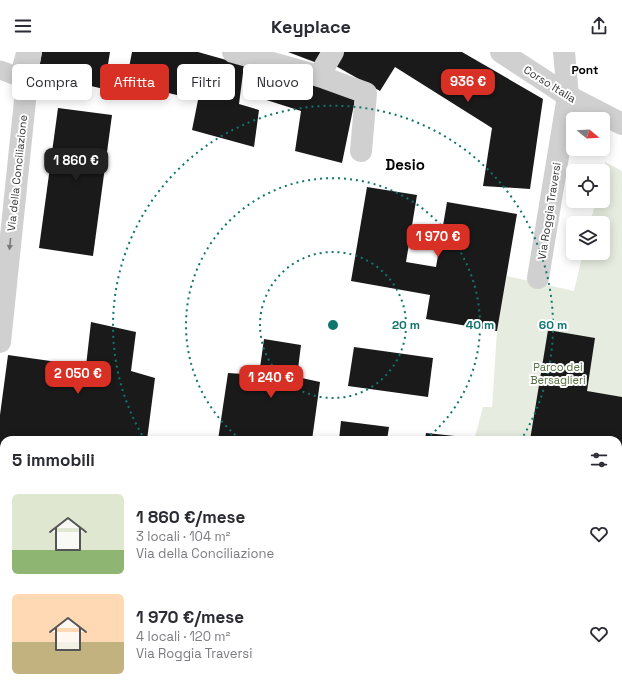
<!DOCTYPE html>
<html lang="it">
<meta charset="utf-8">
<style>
:root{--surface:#fff;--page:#f2f2f3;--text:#2b2b33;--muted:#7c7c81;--accent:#d93025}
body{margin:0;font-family:"Space Grotesk",sans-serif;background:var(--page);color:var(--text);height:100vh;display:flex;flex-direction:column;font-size:15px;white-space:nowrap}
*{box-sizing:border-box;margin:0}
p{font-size:13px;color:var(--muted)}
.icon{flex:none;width:22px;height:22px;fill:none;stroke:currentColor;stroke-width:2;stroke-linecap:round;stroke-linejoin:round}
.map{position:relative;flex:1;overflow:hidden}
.side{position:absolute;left:0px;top:384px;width:622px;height:256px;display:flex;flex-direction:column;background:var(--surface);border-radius:12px 12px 0 0;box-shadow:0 2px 10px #0003}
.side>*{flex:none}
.banner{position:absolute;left:12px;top:12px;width:400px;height:36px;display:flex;gap:8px}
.needle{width:26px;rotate:108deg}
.tools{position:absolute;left:566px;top:60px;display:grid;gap:8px}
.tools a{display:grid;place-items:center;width:44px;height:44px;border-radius:6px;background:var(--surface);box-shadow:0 2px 10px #0003;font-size:20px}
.price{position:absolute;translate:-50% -34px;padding:0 9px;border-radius:8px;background:var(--accent);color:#fff;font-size:13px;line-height:26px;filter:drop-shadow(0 1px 2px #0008)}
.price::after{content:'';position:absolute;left:50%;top:24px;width:12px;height:9px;margin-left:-6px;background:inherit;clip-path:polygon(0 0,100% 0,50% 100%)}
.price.active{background:#222;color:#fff}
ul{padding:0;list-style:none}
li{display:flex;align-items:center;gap:12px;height:100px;padding:0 12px}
li span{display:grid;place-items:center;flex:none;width:112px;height:80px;border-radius:6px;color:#555}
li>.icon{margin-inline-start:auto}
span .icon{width:48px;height:48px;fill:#fffc;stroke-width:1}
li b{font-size:17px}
h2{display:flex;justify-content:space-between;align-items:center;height:48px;padding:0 12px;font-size:17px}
.tag{padding:0 14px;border-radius:6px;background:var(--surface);box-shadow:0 2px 10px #0003;font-size:14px;line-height:36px}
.tag.active{background:var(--accent);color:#fff}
header{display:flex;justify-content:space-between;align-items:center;height:52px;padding:0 12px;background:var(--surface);font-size:18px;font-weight:700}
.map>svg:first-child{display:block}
.green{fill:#e6ecdf}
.building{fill:#1a1a1a}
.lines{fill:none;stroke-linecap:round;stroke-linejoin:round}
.pedestrian{stroke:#d0d0d0;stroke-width:19}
.minor{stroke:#d0d0d0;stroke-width:22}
.oneway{fill:#7a7a7a}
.ring{fill:none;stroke:#0f766e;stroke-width:2;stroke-dasharray:2 4}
.labels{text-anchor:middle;stroke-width:4;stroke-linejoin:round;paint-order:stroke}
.street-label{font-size:11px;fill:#333;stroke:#fff}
.park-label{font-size:11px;fill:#56703f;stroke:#fff}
.neighbourhood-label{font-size:12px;font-weight:bold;fill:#000;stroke:#fff}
.district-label{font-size:15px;font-weight:bold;fill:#000;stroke:#fff}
.centre{fill:#0f766e;stroke:#fff;stroke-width:2}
.ring-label{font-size:12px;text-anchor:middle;font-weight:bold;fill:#0f766e;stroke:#fff;stroke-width:4;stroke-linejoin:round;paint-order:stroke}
</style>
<header><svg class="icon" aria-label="menu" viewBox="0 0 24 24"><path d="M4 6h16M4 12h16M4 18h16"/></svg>Keyplace<svg class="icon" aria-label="share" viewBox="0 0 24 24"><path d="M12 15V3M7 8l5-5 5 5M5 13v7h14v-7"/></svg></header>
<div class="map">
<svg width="622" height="640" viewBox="0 0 622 640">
<rect width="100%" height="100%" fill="#fff"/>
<polygon class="green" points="605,110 622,119 622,640 469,640 470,636 618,636 618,388 474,388 483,355 492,355 497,279 507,224 574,239 583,201 603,201 603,171 590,171 596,149 603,149 603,119"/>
<g class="building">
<polygon points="42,0 110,0 104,37 38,22"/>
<polygon points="132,0 198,0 244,13 239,52 259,58 254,95 192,78 198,48 126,31"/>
<polygon points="288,0 323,0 317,11"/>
<polygon points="342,0 462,0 543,47 530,137 483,134 492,76 395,15 380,39 334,13"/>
<polygon points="261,18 356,43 342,111 295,99 301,59 257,45"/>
<polygon points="58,56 112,63 93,204 39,196"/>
<polygon points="367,135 417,143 406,210 436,215 447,150 517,162 497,279 426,267 430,243 351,229"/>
<polygon points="91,270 136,280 131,319 155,326 147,388 4,388 4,444 0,431 0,363 8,303 86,314"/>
<polygon points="548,278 595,286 587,339 622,345 622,406 618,406 618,388 530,388"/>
<polygon points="264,287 301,293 297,325 320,330 312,388 218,388 228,321 259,323"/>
<polygon points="354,295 433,306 428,345 348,334"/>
<polygon points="341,369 389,375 387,388 339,388"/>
<polygon points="426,381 474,386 474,388 425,388"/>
<polygon points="622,425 622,474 618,472 618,427"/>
<polygon points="0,501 4,503 0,518"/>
<polygon points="618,617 622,618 622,640 555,640 542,638 542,636 618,636"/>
<polygon points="130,636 187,636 187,639 181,640 130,640"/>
<rect x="240" y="636" width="33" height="4"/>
<rect x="370" y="636" width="99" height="4"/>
</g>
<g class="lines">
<polyline class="pedestrian" points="0,18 19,25 25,3"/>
<g class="minor">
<polyline points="233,0 319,24 333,0"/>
<polyline points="501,0 568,44 622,72"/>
<polyline points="319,24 366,41 361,99"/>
<polyline points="538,226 568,44 564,0"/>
<polyline points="0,290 29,10 31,0"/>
<polyline points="0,482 4,484"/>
<polyline points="124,636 125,640"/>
</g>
</g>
<defs><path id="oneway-solid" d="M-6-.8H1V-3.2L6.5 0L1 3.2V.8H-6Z"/></defs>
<use class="oneway" href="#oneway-solid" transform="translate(10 192) rotate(96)"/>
<g class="ring">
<circle cx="333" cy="273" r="73"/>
<path d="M240 387A147 147 0 1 1 426 387"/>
<path d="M145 388A220 220 0 1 1 521 388"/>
</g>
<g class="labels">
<g class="street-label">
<text transform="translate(550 32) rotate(32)" y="4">Corso Italia</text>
<text transform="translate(17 121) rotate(-84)" y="4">Via della Conciliazione</text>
<text transform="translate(549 159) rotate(-81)" y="4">Via Roggia Traversi</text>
</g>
<g class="park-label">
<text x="558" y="319">Parco dei<tspan x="558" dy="13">Bersaglieri</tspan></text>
</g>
<g class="neighbourhood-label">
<text x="585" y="22">Pont</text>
</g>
<g class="district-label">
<text x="405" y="118">Desio</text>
</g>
</g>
<circle cx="333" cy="273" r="6" class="centre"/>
<g class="ring-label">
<text x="406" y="277">20 m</text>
<text x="480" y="277">40 m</text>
<text x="553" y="277">60 m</text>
</g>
</svg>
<div class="tools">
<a><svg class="needle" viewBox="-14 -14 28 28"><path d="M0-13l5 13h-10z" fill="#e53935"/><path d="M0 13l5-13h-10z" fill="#7c7c81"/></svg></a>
<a><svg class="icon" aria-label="locate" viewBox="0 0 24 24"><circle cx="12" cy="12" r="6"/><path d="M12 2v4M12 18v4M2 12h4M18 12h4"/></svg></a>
<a><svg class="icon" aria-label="layers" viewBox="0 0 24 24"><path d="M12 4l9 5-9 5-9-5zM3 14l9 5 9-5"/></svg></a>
</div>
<b class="price" style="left:468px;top:51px">936 €</b>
<b class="price active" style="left:76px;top:130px">1 860 €</b>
<b class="price" style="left:438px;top:206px">1 970 €</b>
<b class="price" style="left:78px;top:343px">2 050 €</b>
<b class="price" style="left:271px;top:347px">1 240 €</b>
<div class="banner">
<a class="tag">Compra</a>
<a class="tag active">Affitta</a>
<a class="tag">Filtri</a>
<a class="tag">Nuovo</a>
</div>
<section class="side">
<h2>5 immobili<svg class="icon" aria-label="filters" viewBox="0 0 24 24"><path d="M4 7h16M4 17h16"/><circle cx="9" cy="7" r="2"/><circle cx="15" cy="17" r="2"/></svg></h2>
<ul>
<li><span style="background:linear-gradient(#dfe7d0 70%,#8fb573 0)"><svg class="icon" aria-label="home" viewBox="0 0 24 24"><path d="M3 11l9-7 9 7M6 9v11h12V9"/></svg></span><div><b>1 860 €/mese</b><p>3 locali · 104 m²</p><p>Via della Conciliazione</p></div><svg class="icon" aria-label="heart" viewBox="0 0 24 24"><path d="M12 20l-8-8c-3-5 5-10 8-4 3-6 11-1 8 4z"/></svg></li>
<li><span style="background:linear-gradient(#ffd9b3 60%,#c2b280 0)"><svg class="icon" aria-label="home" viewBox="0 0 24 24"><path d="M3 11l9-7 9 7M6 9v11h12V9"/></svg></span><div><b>1 970 €/mese</b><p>4 locali · 120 m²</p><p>Via Roggia Traversi</p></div><svg class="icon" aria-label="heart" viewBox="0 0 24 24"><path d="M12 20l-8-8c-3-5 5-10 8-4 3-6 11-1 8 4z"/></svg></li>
</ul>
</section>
</div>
